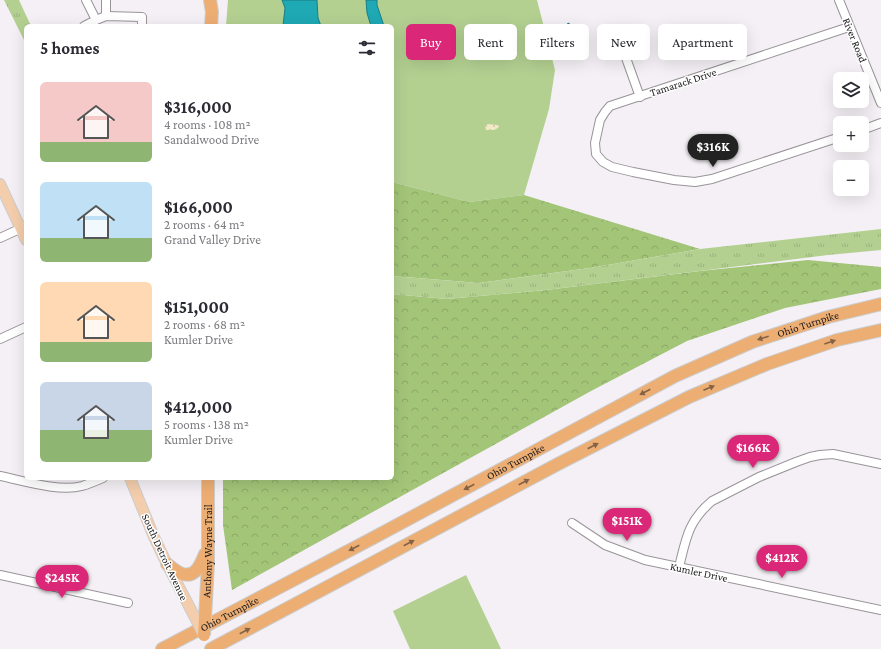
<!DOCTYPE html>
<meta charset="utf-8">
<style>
:root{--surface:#fff;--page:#f2f2f3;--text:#2b2b33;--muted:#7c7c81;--accent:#db2777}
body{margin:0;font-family:"Crimson Pro",serif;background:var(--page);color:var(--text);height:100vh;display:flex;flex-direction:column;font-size:15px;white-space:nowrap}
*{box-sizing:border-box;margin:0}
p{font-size:13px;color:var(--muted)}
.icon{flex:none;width:22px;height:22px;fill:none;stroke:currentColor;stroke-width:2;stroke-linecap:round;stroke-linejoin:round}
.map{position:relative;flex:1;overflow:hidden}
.panel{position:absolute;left:24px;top:24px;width:370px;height:456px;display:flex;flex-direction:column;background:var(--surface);border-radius:6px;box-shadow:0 4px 16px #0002}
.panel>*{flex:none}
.guide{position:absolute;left:406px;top:24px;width:380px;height:36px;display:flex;gap:8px}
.tools{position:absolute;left:833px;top:72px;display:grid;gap:8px}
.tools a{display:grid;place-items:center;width:36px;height:36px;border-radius:6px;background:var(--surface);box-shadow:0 4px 16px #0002;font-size:20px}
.price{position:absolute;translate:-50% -34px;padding:0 9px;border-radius:14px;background:var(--accent);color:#fff;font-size:13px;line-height:26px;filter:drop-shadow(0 1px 2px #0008)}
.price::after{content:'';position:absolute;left:50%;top:24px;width:12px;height:9px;margin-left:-6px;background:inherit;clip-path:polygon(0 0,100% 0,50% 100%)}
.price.active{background:#222;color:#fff}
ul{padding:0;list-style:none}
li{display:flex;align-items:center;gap:12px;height:100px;padding:0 16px}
li span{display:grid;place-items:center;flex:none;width:112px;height:80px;border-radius:6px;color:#555}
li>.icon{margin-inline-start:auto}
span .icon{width:48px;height:48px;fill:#fffc;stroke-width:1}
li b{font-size:17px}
h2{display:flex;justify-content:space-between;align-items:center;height:48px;padding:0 16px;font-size:17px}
.tag{padding:0 14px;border-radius:6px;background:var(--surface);box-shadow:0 4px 16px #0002;font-size:14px;line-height:36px}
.tag.active{background:var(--accent);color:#fff}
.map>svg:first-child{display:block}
.grass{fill:#b3d091}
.forest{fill:url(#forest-crowns)}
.sand{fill:url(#sand-dots)}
.park{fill:url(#park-tufts)}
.water{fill:#1ea9b4;stroke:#1c7d86}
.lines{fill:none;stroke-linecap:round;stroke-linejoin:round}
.minor-casing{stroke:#989498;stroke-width:10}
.major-casing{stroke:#ccc;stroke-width:12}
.highway-casing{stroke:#ccc;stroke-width:14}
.minor{stroke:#fff;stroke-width:8}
.major{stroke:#f4ceac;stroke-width:10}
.highway{stroke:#edae74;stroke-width:12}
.major-bridge-casing{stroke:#ccc;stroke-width:12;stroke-linecap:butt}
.highway-bridge-casing{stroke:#ccc;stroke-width:14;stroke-linecap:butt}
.major-bridge{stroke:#f4ceac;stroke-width:10}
.highway-bridge{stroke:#edae74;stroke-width:12}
.oneway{fill:#836246}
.labels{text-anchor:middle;stroke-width:3;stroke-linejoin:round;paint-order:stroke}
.street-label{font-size:11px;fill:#191719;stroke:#fff}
</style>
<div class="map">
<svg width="881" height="649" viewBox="0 0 881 649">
<defs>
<pattern id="forest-crowns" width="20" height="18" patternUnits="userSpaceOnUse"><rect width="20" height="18" fill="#a3c578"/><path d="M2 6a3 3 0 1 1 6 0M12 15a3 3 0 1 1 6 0" fill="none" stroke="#8ca867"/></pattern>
<pattern id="sand-dots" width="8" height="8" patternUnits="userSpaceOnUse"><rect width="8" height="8" fill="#f2e8c3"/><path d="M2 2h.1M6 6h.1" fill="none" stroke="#cfc6a7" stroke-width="1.8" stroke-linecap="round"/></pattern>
<pattern id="park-tufts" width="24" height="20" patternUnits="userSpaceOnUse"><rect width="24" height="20" fill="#b3d091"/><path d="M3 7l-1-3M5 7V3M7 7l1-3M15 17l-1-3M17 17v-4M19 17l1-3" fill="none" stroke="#99b27c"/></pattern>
</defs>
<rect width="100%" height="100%" fill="#f4f0f5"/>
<g class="grass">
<polygon points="228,0 537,0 555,70 549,109 524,195 469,202 392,182 392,26 226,26"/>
<polygon points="466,575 501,649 410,649 393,611"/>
</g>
<g class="forest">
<polygon points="392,182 469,202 524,195 700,249 590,268 479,283 392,276"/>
<polygon points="808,260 881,267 881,289 785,308 687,341 591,391 232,590 223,525 223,478 392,478 392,294 447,299 546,290 700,271"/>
</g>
<polygon class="sand" points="488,124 497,125 499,126 498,128 494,130 486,130 485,126"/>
<g class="park">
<polygon points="4,0 19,0 31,26 26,26 26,44"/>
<polygon points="881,229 881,250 828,255 546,290 447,299 392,294 392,276 479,283 590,268 700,249"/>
</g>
<g class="water">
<polygon points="282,0 317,0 318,18 321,26 283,26 285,8"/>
<polygon points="366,0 377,0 377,5 384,26 371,26 367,13"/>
<polygon points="568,23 573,26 568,35 563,33"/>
</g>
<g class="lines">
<g class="minor-casing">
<g id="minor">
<polyline points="86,0 96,20"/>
<polyline points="106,0 106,16"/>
<polyline points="839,0 881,103"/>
<polyline points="84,26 96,20 106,16 142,17 142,26"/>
<polyline points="609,36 621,44 640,97"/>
<polyline points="862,130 881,123"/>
<polyline points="840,137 712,179 695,182 674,180 633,172 612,167 603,162 596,154 595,143 600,120 605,112 610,106 849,27"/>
<polyline points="0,238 26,226"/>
<polyline points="0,339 26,327"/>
<path d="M0,476c24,5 59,16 82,10 7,-2 14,-5 21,-8"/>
<polyline points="572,523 605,545 645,560 881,610"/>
<path d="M679,567c7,-28 9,-46 33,-66l47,-24 37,-15 14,-5 10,-2 13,-1 48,10"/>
<polyline points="0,575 128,603"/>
</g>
</g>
<g class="major-casing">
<g id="major">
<polyline points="0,184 26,240"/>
<polyline points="130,478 154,537 167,564 190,608"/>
</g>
</g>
<g class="highway-casing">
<g id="highway">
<polyline points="210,0 212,12 211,26"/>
<path d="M167,564c4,3 8,7 13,9 15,7 21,-9 25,-19"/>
<path id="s1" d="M206,600l2,-37v-85"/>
<path id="s2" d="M162,649l211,-111 302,-162 77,-34 76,-25 53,-13"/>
<polyline points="211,649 558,464 689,397 767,364 837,340 881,330"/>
</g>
</g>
<use href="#minor" class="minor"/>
<use href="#major" class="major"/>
<use href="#highway" class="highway"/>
<g class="major-bridge-casing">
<polyline id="major-bridge" points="190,608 204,635"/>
</g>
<g class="highway-bridge-casing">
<polyline id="highway-bridge" points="204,635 206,600"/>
</g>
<use href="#major-bridge" class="major-bridge"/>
<use href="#highway-bridge" class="highway-bridge"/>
</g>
<defs><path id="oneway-solid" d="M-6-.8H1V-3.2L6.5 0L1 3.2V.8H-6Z"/></defs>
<g class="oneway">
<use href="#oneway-solid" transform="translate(763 338) rotate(162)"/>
<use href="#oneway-solid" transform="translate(830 342) rotate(-19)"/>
<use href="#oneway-solid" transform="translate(709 388) rotate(-23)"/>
<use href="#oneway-solid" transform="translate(645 392) rotate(152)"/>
<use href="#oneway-solid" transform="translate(593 446) rotate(-27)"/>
<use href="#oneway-solid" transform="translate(524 482) rotate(-28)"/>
<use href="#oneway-solid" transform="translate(469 487) rotate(152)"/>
<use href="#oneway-solid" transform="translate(409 543) rotate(-28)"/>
<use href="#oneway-solid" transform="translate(354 548) rotate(152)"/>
<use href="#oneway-solid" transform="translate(245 631) rotate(-28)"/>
</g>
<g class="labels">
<g class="street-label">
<text transform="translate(855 40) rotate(68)" y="4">River Road</text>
<text transform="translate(683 82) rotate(-18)" y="4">Tamarack Drive</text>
<text dy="4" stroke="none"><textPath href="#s2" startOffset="724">Ohio Turnpike</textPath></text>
<text dy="4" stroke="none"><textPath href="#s2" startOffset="400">Ohio Turnpike</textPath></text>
<text dy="4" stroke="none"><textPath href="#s1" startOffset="49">Anthony Wayne Trail</textPath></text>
<text transform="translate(165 557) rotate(65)" y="4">South Detroit Avenue</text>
<text transform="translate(699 572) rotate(12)" y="4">Kumler Drive</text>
<text dy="4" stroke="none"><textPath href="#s2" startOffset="76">Ohio Turnpike</textPath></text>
</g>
</g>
</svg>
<div class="tools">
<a><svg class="icon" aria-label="layers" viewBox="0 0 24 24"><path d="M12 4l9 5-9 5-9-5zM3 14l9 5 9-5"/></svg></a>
<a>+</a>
<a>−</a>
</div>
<b class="price active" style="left:713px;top:168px">$316K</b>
<b class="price" style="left:753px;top:469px">$166K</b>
<b class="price" style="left:627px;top:542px">$151K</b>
<b class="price" style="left:782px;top:579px">$412K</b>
<b class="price" style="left:62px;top:599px">$245K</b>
<div class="guide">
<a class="tag active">Buy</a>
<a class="tag">Rent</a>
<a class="tag">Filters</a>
<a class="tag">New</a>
<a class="tag">Apartment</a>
</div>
<section class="panel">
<h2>5 homes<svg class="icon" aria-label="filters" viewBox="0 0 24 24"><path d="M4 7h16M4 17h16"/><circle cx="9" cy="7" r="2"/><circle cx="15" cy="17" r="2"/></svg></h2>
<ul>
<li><span style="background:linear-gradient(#f6c9c9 75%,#8fb573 0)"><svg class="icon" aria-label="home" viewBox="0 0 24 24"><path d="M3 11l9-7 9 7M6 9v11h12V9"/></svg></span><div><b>$316,000</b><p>4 rooms · 108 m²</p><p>Sandalwood Drive</p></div></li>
<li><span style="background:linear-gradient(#bfe0f5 70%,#8fb573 0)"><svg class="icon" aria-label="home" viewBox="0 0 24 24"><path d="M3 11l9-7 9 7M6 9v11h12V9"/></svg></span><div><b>$166,000</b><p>2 rooms · 64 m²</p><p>Grand Valley Drive</p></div></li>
<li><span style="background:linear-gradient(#ffd9b3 75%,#8fb573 0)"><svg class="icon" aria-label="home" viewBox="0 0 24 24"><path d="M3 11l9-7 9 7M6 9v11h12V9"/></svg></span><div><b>$151,000</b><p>2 rooms · 68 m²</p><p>Kumler Drive</p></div></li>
<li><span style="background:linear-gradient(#c9d6e8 60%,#8fb573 0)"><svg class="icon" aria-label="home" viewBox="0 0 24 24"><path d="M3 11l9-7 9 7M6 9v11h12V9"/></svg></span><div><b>$412,000</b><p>5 rooms · 138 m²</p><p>Kumler Drive</p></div></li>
</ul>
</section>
</div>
